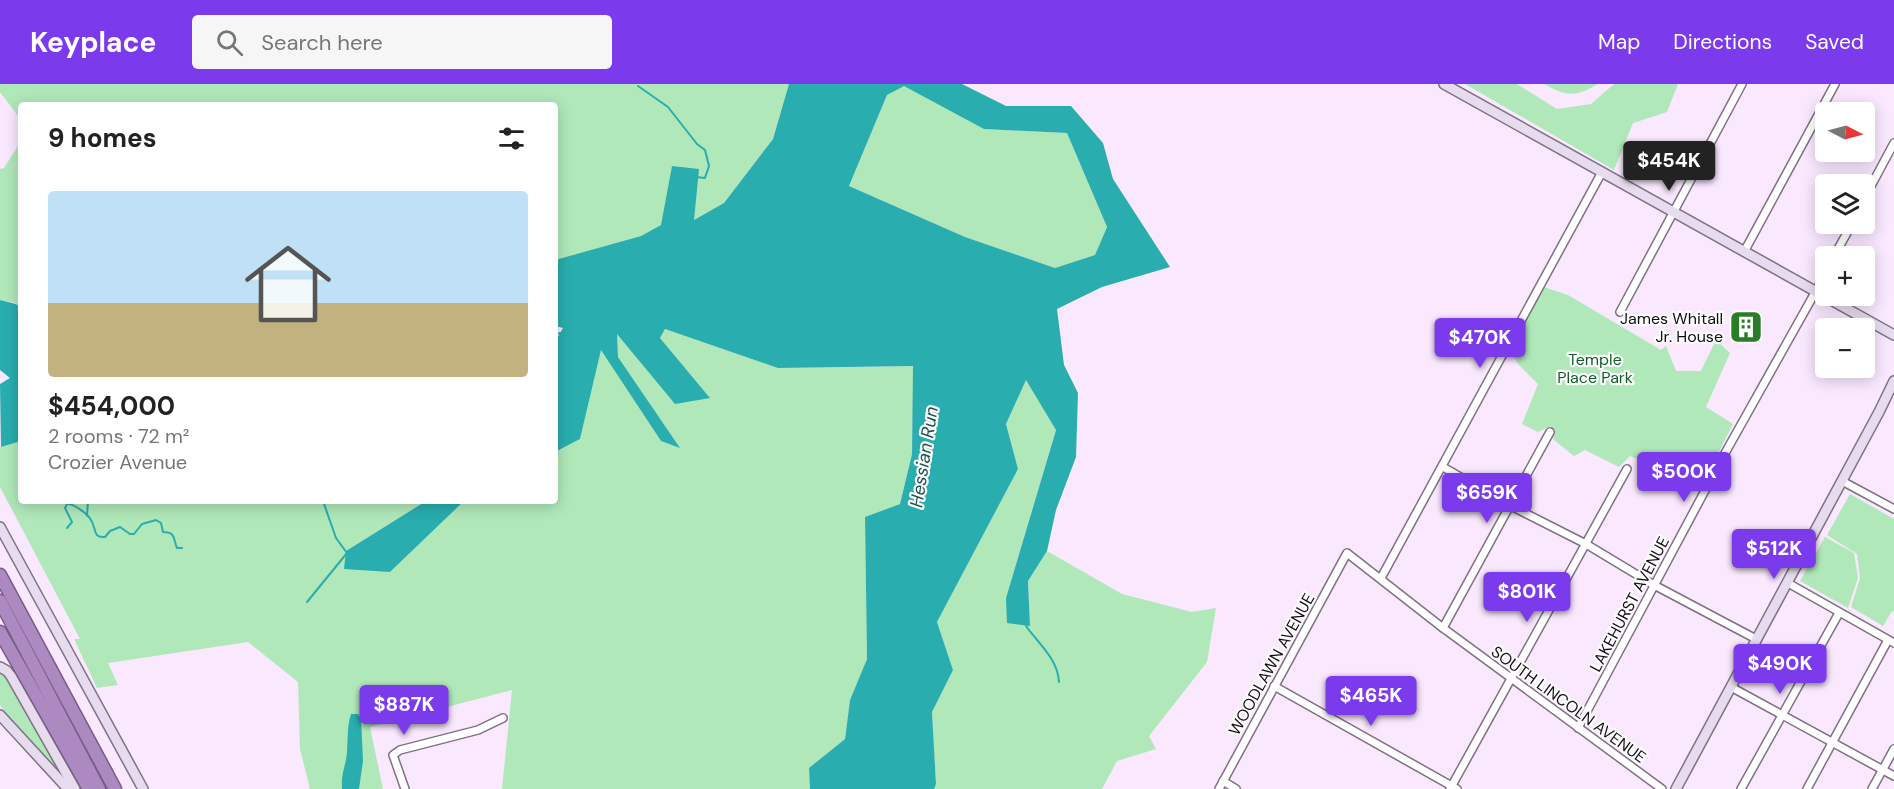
<!DOCTYPE html>
<meta charset="utf-8">
<style>
:root{--surface:#fff;--page:#f6f6f6;--text:#222;--muted:#767676;--accent:#7c3aed}
body{margin:0;font-family:"DM Sans",sans-serif;background:var(--page);color:var(--text);height:100vh;display:flex;flex-direction:column;font-size:22px;white-space:nowrap}
*{box-sizing:border-box;margin:0}
p{font-size:20px;color:var(--muted)}
.icon{flex:none;width:33px;height:33px;fill:none;stroke:currentColor;stroke-width:2;stroke-linecap:round;stroke-linejoin:round}
.map{position:relative;flex:1;overflow:hidden}
.panel{position:absolute;left:18px;top:18px;width:540px;height:402px;display:flex;flex-direction:column;background:var(--surface);border-radius:6px;box-shadow:0 3px 15px #0003}
.panel>*{flex:none}
.needle{width:39px;rotate:96deg}
.fabs{position:absolute;left:1815px;top:18px;display:grid;gap:12px}
.fabs a{display:grid;place-items:center;width:60px;height:60px;border-radius:6px;background:var(--surface);box-shadow:0 3px 15px #0003;font-size:30px}
.price{position:absolute;translate:-50% -51px;padding:0 14px;border-radius:6px;background:var(--accent);color:#fff;font-size:20px;line-height:39px;filter:drop-shadow(0 2px 3px #0008)}
.price::after{content:'';position:absolute;left:50%;top:36px;width:18px;height:14px;margin-left:-9px;background:inherit;clip-path:polygon(0 0,100% 0,50% 100%)}
.price.current{background:#222;color:#fff}
ul{padding:0;list-style:none}
li{display:grid;align-content:center;gap:12px;height:318px;padding:0 30px}
li span{display:grid;place-items:center;height:186px;border-radius:6px;color:#555}
li>.icon{margin-inline-start:auto}
span .icon{width:108px;height:108px;fill:#fffc;stroke-width:1}
li b{font-size:26px}
h2{display:flex;justify-content:space-between;align-items:center;height:72px;padding:0 30px;font-size:26px}
header{display:flex;align-items:center;gap:36px;box-sizing:border-box;height:84px;padding:0 30px;background:var(--accent);color:#fff}
header strong{font-size:28px}
nav{display:flex;gap:33px;margin-inline-start:auto;font-size:21px}
.search{width:420px;height:54px;background:var(--page);display:flex;align-items:center;gap:15px;box-sizing:border-box;padding:0 21px;border-radius:6px;color:var(--muted);font-size:22px}
.map>svg:first-child{display:block}
.green{fill:#b0e8b9}
.water{fill:#29adae;fill-rule:evenodd}
.lines{fill:none;stroke-linecap:round;stroke-linejoin:round}
.stream{stroke:#29adae;stroke-width:2}
.minor-casing{stroke:#7f7083;stroke-width:10}
.secondary-casing{stroke:#7f7083;stroke-width:12}
.motorway-casing{stroke:#775d85;stroke-width:15}
.minor{stroke:#fff;stroke-width:7}
.secondary{stroke:#e6dced;stroke-width:9}
.motorway{stroke:#ad89c2;stroke-width:12}
.labels{text-anchor:middle;stroke-width:4.5;stroke-linejoin:round;paint-order:stroke}
.poi-label{font-size:16px;fill:#120c13;stroke:#fcfcfc;text-anchor:end}
.park-label{font-size:16px;fill:#105d29;stroke:#fcfcfc}
.street-label{font-size:16px;fill:#120c13;stroke:#fcfcfc}
.water-label{font-size:18px;font-style:italic;fill:#1c5151;stroke:#fcfcfc}
</style>
<header>
<strong>Keyplace</strong>
<div class="search"><svg class="icon" aria-label="search" viewBox="0 0 24 24"><circle cx="10" cy="10" r="6"/><path d="M15 15l6 6"/></svg>Search here</div>
<nav><a>Map</a><a>Directions</a><a>Saved</a></nav>
</header>
<div class="map">
<svg width="1894" height="705" viewBox="0 0 1894 705">
<rect width="100%" height="100%" fill="#f9e8fe"/>
<g class="green">
<polygon points="0,0 789,0 773,55 724,119 694,136 661,141 641,152 555,176 555,21 21,21 21,36 0,8"/>
<polygon points="1465,0 1517,0 1557,25 1591,20 1614,0 1678,0 1667,28 1633,39 1614,86"/>
<path d="M1544,0h54c-23,13 -30,13 -54,0z"/>
<polygon points="904,1 984,45 1067,49 1107,143 1095,171 1055,184 965,153 849,102 887,11"/>
<polygon points="21,57 21,224 16,219 0,216 0,85 4,84"/>
<path d="M1544,203l24,8 93,55 5,-4 10,25h25l15,-31 14,13 -24,54 27,17 -29,57h-2l-2,4c-19,-16 -48,-19 -70,-29l-11,11 -34,-17 -11,6 -20,-16 -3,-14 -13,6 -16,-8 16,-40 -22,-22 1,-2 -9,-6z"/>
<polygon points="665,245 778,284 914,282 912,370 900,420 865,433 867,575 850,616 845,655 809,684 810,705 502,705 512,606 370,643 383,705 310,705 300,665 298,598 248,558 108,579 118,601 97,604 74,555 80,555 0,403 0,363 21,357 21,417 426,417 346,467 390,488 464,417 555,417 555,368 580,355 601,265 661,357 679,363 618,273 616,249 710,314 660,254"/>
<polygon points="1026,295 1056,345 1006,514 1030,542 1028,497 1047,467 1122,510 1192,528 1216,524 1207,578 1149,652 1156,665 1117,677 1102,705 934,705 936,700 932,628 953,586 937,538 1018,385 1006,340"/>
<polygon points="1850,410 1894,435 1894,528 1892,527 1883,542 1851,523 1860,494 1857,470 1827,451"/>
<polygon points="1825,453 1854,469 1858,494 1848,524 1800,497"/>
<polygon points="0,590 4,592 13,603 64,692 13,640 0,621"/>
</g>
<g class="water">
<path d="M789,0h173l44,22h65l32,37 10,36 57,88 -68,20 -45,22 7,56 14,28 -2,64 -20,53 -9,41 -19,30 2,45 -23,-3 -1,-25 50,-168 -30,-50 -20,44 12,45 -81,153 16,48 -21,42 4,72 -2,5h-124l-1,-21 36,-29 5,-39 17,-41 -2,-142 35,-13 12,-50 1,-88 -135,2 -113,-39 -5,9 50,60 -35,6 -58,-70 1,23 62,91 -19,-7 -60,-91 -21,89 -25,13v-110l8,-14 -8,-2v-66l86,-24 20,-11 11,-59 27,3 -5,51 30,-17 49,-64zM904,2l80,43 83,4 40,94 -12,28 -40,13 -90,-31 -116,-51 38,-91z"/>
<polygon points="0,216 16,220 21,224 21,357 1,363 0,300 10,294 0,286"/>
<polygon points="426,417 464,417 390,488 344,485 346,467"/>
<path d="M351,630h7l3,4 2,43 -4,28h-17c-1,-17 4,-23 5,-37 1,-13 0,-26 4,-38z"/>
</g>
<g class="lines">
<g class="stream">
<polyline points="638,2 668,23 697,60 705,66 709,82 705,94 696,93"/>
<polyline points="555,250 561,249"/>
<polyline points="323,417 336,454 347,469"/>
<polyline points="87,432 88,417"/>
<path d="M67,444l5,-6 -7,-14 2,-4c6,-1 21,10 24,16 6,9 1,18 14,17l5,-6 10,-4 10,7h4l8,-10 14,-4 5,3 2,9c13,0 10,7 14,16h5"/>
<polyline points="307,518 347,469"/>
<path d="M1026,542c12,17 32,33 33,56"/>
</g>
<g class="minor-casing">
<g id="minor">
<polyline points="1864,115 1894,59"/>
<polyline points="1744,168 1835,0"/>
<polyline points="1834,172 1852,140"/>
<polyline points="1620,228 1742,0"/>
<polyline points="1443,383 1511,422 1586,460 1654,501 1756,555"/>
<polyline points="1842,397 1894,425"/>
<polyline points="1381,494 1602,88"/>
<polyline points="1788,499 1894,559"/>
<polyline points="1443,544 1550,348"/>
<polyline points="1274,602 1457,705"/>
<polyline points="1731,603 1894,692"/>
<polyline points="1578,644 1724,371 1826,189"/>
<polyline points="1223,697 1236,705"/>
<polyline points="405,705 393,671 400,666 478,646 503,634"/>
<polyline points="1219,705 1347,469 1443,544 1662,705"/>
<polyline points="1450,705 1627,385"/>
<polyline points="1741,705 1839,529"/>
<polyline points="1807,705 1888,556"/>
<polyline points="1872,705 1894,665"/>
</g>
</g>
<g class="secondary-casing">
<g id="secondary">
<polyline points="1444,0 1894,251"/>
<polyline points="0,443 143,705"/>
<polyline points="0,583 7,587 11,592 75,705"/>
<polyline points="0,631 68,705"/>
<polyline points="1676,705 1879,328 1894,297"/>
</g>
</g>
<g class="motorway-casing">
<g id="motorway">
<polyline points="0,491 115,705"/>
<polyline points="0,517 99,705"/>
<polyline points="0,548 89,705"/>
</g>
</g>
<use href="#minor" class="minor"/>
<use href="#secondary" class="secondary"/>
<use href="#motorway" class="motorway"/>
</g>
<defs>
<g id="building-square" transform="scale(1.725)"><rect x="-9" y="-9" width="18" height="18" rx="4" fill="#2a7c27" stroke="#fcfcfc"/><path d="M-4-6H4V6H1V3H-1V6H-4ZM-2.5-4.3h1.7v1.8h-1.7ZM.8-4.3h1.7v1.8H.8ZM-2.5-1h1.7V.8h-1.7ZM.8-1h1.7V.8H.8Z" fill="#fff"/></g>
</defs>
<g fill-rule="evenodd">
<use href="#building-square" x="1746" y="243"/>
</g>
<g class="labels">
<g class="poi-label">
<text x="1723" y="240">James Whitall<tspan x="1723" dy="18">Jr. House</tspan></text>
</g>
<g class="park-label">
<text x="1595" y="281">Temple<tspan x="1595" dy="18">Place Park</tspan></text>
</g>
<g class="street-label">
<text transform="translate(1629 520) rotate(-62)" y="6">LAKEHURST AVENUE</text>
<text transform="translate(1271 580) rotate(-61)" y="6">WOODLAWN AVENUE</text>
<text transform="translate(1569 620) rotate(36)" y="6">SOUTH LINCOLN AVENUE</text>
</g>
<g class="water-label">
<text transform="translate(924 373) rotate(-81)" y="6">Hessian Run</text>
</g>
</g>
</svg>
<div class="fabs">
<a><svg class="needle" viewBox="-14 -14 28 28"><path d="M0-13l5 13h-10z" fill="#e53935"/><path d="M0 13l5-13h-10z" fill="#767676"/></svg></a>
<a><svg class="icon" aria-label="layers" viewBox="0 0 24 24"><path d="M12 4l9 5-9 5-9-5zM3 14l9 5 9-5"/></svg></a>
<a>+</a>
<a>−</a>
</div>
<b class="price current" style="left:1669px;top:108px">$454K</b>
<b class="price" style="left:1480px;top:285px">$470K</b>
<b class="price" style="left:1684px;top:419px">$500K</b>
<b class="price" style="left:1487px;top:440px">$659K</b>
<b class="price" style="left:1774px;top:496px">$512K</b>
<b class="price" style="left:1527px;top:539px">$801K</b>
<b class="price" style="left:1780px;top:611px">$490K</b>
<b class="price" style="left:1371px;top:643px">$465K</b>
<b class="price" style="left:404px;top:652px">$887K</b>
<section class="panel">
<h2>9 homes<svg class="icon" aria-label="filters" viewBox="0 0 24 24"><path d="M4 7h16M4 17h16"/><circle cx="9" cy="7" r="2"/><circle cx="15" cy="17" r="2"/></svg></h2>
<ul>
<li><span style="background:linear-gradient(#bfe0f5 60%,#c2b280 0)"><svg class="icon" aria-label="home" viewBox="0 0 24 24"><path d="M3 11l9-7 9 7M6 9v11h12V9"/></svg></span><div><b>$454,000</b><p>2 rooms · 72 m²</p><p>Crozier Avenue</p></div></li>
</ul>
</section>
</div>
